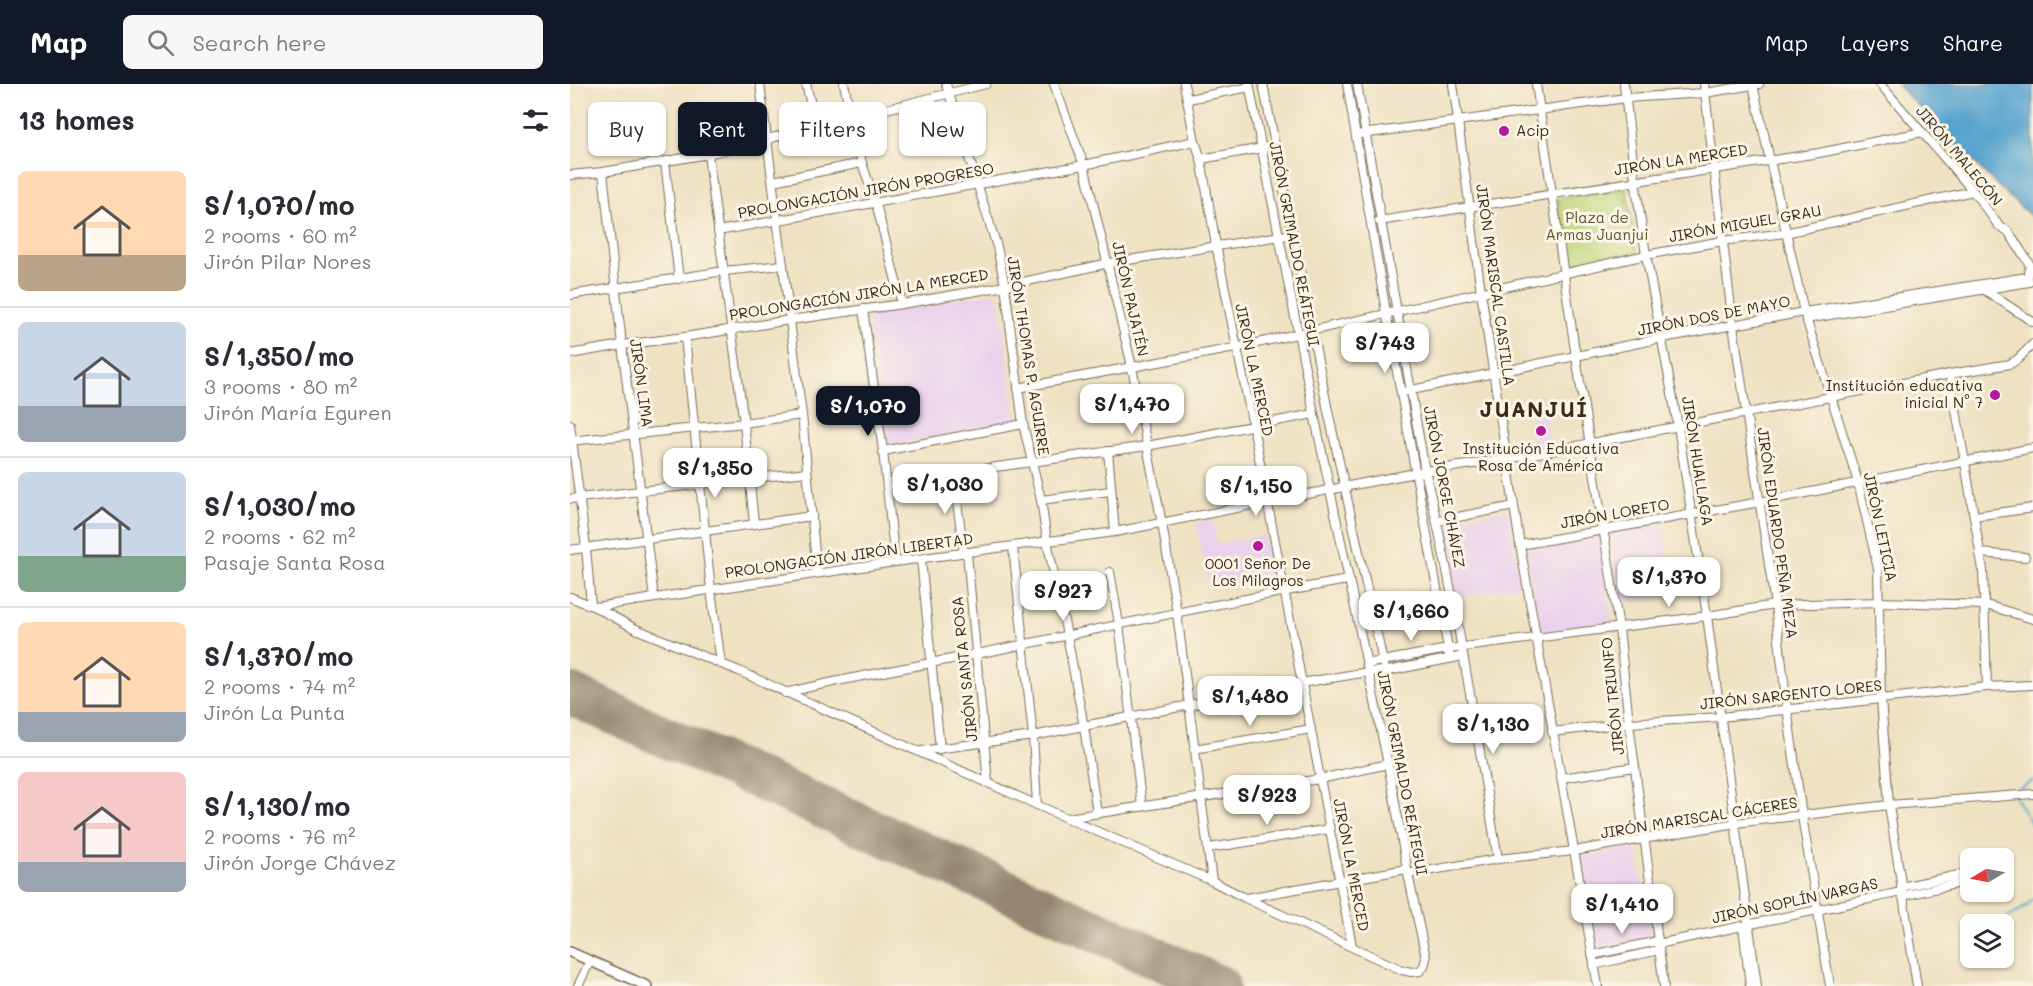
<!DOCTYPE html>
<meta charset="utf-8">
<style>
:root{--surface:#fff;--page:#f7f7f7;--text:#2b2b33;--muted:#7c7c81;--line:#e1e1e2;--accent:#111827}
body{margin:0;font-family:Mali,sans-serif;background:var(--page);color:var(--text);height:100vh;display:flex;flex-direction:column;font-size:22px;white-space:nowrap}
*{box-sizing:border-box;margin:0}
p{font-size:20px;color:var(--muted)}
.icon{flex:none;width:33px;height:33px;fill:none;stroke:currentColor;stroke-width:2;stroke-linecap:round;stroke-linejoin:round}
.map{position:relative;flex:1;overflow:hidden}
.side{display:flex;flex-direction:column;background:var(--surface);width:570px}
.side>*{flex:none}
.hud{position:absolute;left:18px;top:18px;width:570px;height:54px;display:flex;gap:12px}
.needle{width:39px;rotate:260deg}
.fabs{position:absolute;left:1390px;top:764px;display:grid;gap:12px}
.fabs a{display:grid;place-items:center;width:54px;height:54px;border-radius:9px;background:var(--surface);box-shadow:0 2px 4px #0004;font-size:30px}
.price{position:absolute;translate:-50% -51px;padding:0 14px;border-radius:12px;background:#fff;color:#222;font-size:20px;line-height:39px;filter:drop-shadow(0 2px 3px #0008)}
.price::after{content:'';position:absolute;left:50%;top:36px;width:18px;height:14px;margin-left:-9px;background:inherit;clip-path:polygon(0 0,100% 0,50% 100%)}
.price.active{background:var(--accent);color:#fff}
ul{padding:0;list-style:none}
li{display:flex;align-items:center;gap:18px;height:150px;padding:0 18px}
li+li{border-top:2px solid var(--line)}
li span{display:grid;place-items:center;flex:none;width:168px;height:120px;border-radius:9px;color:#555}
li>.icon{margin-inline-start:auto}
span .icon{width:72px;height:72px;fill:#fffc;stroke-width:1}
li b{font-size:26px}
h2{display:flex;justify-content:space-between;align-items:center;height:72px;padding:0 18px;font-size:26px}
.chip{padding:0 21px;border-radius:9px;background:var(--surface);box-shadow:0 2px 4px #0004;font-size:21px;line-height:54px}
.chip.active{background:var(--accent);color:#fff}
header{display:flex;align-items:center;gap:36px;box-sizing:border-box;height:84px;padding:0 30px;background:var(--accent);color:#fff}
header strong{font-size:28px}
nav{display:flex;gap:33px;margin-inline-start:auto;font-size:21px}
.search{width:420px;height:54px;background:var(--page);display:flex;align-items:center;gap:15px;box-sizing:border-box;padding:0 21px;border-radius:9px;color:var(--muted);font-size:22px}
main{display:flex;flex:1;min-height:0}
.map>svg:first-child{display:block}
.built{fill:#ead1ec}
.green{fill:#bdd478;stroke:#7c7f4b;stroke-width:1.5}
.water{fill:#54a3ce;stroke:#486676;stroke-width:1.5}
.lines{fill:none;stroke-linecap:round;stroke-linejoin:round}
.stream{stroke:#54a3ce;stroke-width:2}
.runway{stroke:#948670;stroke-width:42}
.minor-casing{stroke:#7a6a57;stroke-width:10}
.tertiary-casing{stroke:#7a6a57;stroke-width:12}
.minor{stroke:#fff;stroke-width:8}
.tertiary{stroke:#fff;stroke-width:9}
.poi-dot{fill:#b5179e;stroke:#fcf5e5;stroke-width:2}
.labels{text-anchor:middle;stroke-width:6;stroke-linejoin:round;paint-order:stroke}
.poi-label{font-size:15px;fill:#3b2a1e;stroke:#fcf5e5}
.street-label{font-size:15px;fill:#3b2a1e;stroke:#fcf5e5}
.park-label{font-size:15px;fill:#5c5434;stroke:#fcf5e5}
.district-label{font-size:21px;font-weight:bold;letter-spacing:1.5px;fill:#3b2a1e;stroke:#fcf5e5}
</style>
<header>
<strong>Map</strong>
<div class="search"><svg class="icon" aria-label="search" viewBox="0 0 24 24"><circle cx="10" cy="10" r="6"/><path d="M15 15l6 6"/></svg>Search here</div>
<nav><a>Map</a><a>Layers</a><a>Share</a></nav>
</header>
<main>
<section class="side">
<h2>13 homes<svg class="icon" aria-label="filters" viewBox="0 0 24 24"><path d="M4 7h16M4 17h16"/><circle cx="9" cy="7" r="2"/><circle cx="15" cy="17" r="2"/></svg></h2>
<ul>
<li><span style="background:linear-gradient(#ffd9b3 70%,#b9a48a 0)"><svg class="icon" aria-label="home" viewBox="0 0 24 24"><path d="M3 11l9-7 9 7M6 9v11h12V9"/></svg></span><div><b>S/1,070/mo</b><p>2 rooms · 60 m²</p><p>Jirón Pilar Nores</p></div></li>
<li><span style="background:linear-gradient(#c9d6e8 70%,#9aa5b1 0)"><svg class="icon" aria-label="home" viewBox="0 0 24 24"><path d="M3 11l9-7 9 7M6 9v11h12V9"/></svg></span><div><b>S/1,350/mo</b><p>3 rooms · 80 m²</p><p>Jirón María Eguren</p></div></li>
<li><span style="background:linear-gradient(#c9d6e8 70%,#7fa58c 0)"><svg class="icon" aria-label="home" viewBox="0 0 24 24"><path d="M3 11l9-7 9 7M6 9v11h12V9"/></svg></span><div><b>S/1,030/mo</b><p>2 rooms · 62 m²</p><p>Pasaje Santa Rosa</p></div></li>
<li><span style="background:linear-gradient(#ffd9b3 75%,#9aa5b1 0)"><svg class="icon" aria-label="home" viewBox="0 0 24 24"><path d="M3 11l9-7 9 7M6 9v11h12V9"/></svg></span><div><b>S/1,370/mo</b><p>2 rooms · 74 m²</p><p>Jirón La Punta</p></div></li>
<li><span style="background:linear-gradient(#f6c9c9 75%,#9aa5b1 0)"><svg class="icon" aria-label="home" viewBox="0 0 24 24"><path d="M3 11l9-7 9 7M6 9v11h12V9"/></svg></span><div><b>S/1,130/mo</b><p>2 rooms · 76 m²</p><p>Jirón Jorge Chávez</p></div></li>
</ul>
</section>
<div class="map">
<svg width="1463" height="902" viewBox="0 0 1463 902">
<rect width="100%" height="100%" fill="#fcf5e5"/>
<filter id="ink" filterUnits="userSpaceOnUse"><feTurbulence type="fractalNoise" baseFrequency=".0167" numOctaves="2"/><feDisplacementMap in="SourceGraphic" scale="12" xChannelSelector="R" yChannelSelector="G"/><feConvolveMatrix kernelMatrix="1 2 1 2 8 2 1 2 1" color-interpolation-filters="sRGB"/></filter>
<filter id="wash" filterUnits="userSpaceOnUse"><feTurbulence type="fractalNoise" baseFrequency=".008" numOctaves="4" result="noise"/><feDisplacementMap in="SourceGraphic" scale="24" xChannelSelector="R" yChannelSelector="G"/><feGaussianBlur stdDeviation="1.35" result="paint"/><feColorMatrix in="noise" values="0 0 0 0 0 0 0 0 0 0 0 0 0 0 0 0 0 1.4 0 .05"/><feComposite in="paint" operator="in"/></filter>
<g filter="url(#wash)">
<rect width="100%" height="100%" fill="#eee2c2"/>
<g class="built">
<polygon points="425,209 429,212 446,336 319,362 297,234 299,230"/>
<polygon points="977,325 978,332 976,333 980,360 966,364 960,328"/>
<polygon points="938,426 951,501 886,513 872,437"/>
<polygon points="642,435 647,460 694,451 701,489 638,500 626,438"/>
<polygon points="1093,439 1103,510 1051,518 1041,452 1046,447"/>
<polygon points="1029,453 1042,537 969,548 956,464"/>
<polygon points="1066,763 1081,849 1077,854 1026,863 1011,773"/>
</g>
<polygon class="green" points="1056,104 1067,170 998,181 988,115"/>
<polygon class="water" points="1326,0 1463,0 1463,134 1429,103"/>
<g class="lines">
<g class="stream">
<polyline points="1446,708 1450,704 1463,697"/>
<polyline points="1445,713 1463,742"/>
<polyline points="1431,840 1432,837 1454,824 1463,815"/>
<polyline points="1426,873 1428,885"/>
</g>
<polyline class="runway" points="0,610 649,902"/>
</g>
</g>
<g filter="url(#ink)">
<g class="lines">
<g class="minor-casing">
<g id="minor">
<polyline points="190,0 232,331 247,489"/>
<polyline points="236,0 246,42"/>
<polyline points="274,0 292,79 306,120 332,220"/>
<polyline points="376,0 427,163 435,202 453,340 471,416 477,457 497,551 514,643 527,729"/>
<polyline points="484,0 514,81 562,283 592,440 607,529 642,797"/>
<polyline points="614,0 625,57 631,75 646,161 683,342 782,862"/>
<polyline points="693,0 758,327 815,587"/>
<polyline points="777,0 816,228 880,575"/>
<path d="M787,0l68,387c31,128 51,259 73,388"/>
<polyline points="883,0 911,208 950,461 1028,902"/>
<polyline points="966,0 1006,273 1049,544 1059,639 1094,902"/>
<polyline points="1054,0 1065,96 1076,171 1108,342 1137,532 1187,902"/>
<polyline points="1134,0 1163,241 1205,521 1217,624 1232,732 1260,902"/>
<polyline points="1310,0 1403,107 1429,142 1438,147 1460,181 1457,193"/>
<polyline points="1183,1 1234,228 1288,398 1308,485 1311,615 1319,721 1347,902"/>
<polyline points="618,15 680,3"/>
<polyline points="792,50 1056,14 1135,9 1189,0"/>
<polyline points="138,70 174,339 184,439"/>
<polyline points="631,75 704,62"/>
<polyline points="95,78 109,195"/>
<polyline points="33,88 52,261 84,514"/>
<polyline points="0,91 33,88 138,70 416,0"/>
<polyline points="203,97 292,79"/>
<polyline points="809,137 1249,69 1352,48"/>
<polyline points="148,147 514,81 625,57"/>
<polyline points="1413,205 1463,238"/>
<polyline points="0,211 154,187 213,181"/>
<polyline points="293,225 313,367 325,478"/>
<polyline points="1236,235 1459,198"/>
<polyline points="115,253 141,506 151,580"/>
<polyline points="0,270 52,261 115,253 220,236 332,220 435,202 539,179 723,150"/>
<polyline points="1380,290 1413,486 1417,603"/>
<polyline points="448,304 665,264 1076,171 1152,157 1215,149 1403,107"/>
<polyline points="832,308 1093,254 1234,228 1457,193"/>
<polyline points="0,340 16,464 21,521"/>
<polyline points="0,357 174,339 232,331"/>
<polyline points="313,367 453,340"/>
<polyline points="538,367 545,448"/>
<polyline points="0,415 237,388"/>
<polyline points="471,416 540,407"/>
<polyline points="1404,432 1463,424"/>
<polyline points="867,437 944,422"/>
<polyline points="950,461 1190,418 1463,364"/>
<polyline points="443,463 463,652 467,721"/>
<polyline points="0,466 242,432"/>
<polyline points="394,469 383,389 577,362 744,330"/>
<polyline points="397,469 418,699"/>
<polyline points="1410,469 1455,473"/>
<polyline points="351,475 370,665"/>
<polyline points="540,488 549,540 572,723"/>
<polyline points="0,513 25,523 325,478 545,448 855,387 938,375 1380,290 1440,280 1448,275 1463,260"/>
<polyline points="25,523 66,545 169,587 496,734 642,797 675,814 832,886 841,888 850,887 854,882 856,874 838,790 818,680 744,330 679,0"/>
<polyline points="796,580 878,565 1137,532 1205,521 1310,518 1416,521 1463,535"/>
<path d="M215,609c63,-16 128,-26 192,-39 124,-25 247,-53 371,-74"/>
<polyline points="982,648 1059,639 1151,633 1417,603 1463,601"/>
<polyline points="624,665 741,645"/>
<polyline points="351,667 463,652 731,599 798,588 818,587 893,572"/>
<polyline points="991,694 1065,683"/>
<polyline points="497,734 750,695 818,680"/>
<polyline points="639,764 760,745"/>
<polyline points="838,790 928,775 1004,767 1166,739 1319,721 1463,710"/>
<polyline points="1331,803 1398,789 1399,797 1332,812"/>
<polyline points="676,814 837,785"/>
<polyline points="1173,842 1180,902"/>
<polyline points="1088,860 1331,808"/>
<polyline points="1022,871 1088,857"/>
<polyline points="1024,881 1089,866"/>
<polyline points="8,902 20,877"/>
</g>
</g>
<g class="tertiary-casing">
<polyline id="tertiary" points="0,868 77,902"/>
</g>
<use href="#minor" class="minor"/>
<use href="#tertiary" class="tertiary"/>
</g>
</g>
<g class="poi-dot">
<circle cx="934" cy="47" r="6"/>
<circle cx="1425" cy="311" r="6"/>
<circle cx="971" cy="347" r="6"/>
<circle cx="688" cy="462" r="6"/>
</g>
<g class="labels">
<g class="poi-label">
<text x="946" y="52" text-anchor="start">Acip</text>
<text x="1413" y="307" text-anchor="end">Institución educativa<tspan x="1413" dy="17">inicial N° 7</tspan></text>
<text x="971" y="370">Institución Educativa<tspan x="971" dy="17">Rosa de América</tspan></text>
<text x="688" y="485">0001 Señor De<tspan x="688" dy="17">Los Milagros</tspan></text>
</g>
<g class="street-label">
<text transform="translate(1389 72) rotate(50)" y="5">JIRÓN MALECÓN</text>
<text transform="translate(1111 76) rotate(-9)" y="5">JIRÓN LA MERCED</text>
<text transform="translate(296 107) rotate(-10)" y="5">PROLONGACIÓN JIRÓN PROGRESO</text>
<text transform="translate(1175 140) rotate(-10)" y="5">JIRÓN MIGUEL GRAU</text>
<text transform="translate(724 160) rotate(79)" y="5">JIRÓN GRIMALDO REÁTEGUI</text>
<text transform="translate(925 201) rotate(82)" y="5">JIRÓN MARISCAL CASTILLA</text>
<text transform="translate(289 211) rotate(-9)" y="5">PROLONGACIÓN JIRÓN LA MERCED</text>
<text transform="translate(560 215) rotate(77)" y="5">JIRÓN PAJATÉN</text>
<text transform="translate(1144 232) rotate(-11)" y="5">JIRÓN DOS DE MAYO</text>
<text transform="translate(458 272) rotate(81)" y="5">JIRÓN THOMAS P. AGUIRRE</text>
<text transform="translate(684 286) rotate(78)" y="5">JIRÓN LA MERCED</text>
<text transform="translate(71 299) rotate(82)" y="5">JIRÓN LIMA</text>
<text transform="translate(1127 377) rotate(81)" y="5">JIRÓN HUALLAGA</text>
<text transform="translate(874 403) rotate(79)" y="5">JIRÓN JORGE CHÁVEZ</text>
<text transform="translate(1045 430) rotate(-10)" y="5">JIRÓN LORETO</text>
<text transform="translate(1310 443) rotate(78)" y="5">JIRÓN LETICIA</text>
<text transform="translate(1207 449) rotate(82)" y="5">JIRÓN EDUARDO PEÑA MEZA</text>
<text transform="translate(279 472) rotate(-8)" y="5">PROLONGACIÓN JIRÓN LIBERTAD</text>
<text transform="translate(395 585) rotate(-96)" y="5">JIRÓN SANTA ROSA</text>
<text transform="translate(1221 611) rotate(-6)" y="5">JIRÓN SARGENTO LORES</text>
<text transform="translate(1043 612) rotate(-96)" y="5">JIRÓN TRIUNFO</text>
<text transform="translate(832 689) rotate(79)" y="5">JIRÓN GRIMALDO REÁTEGUI</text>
<text transform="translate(1129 734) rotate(-9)" y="5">JIRÓN MARISCAL CÁCERES</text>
<text transform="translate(781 781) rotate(79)" y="5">JIRÓN LA MERCED</text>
<text transform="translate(1225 817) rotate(-12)" y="5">JIRÓN SOPLÍN VARGAS</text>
</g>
<g class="park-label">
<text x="1027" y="139">Plaza de<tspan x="1027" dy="17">Armas Juanjui</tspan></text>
</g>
<g class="district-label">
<text x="964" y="333">JUANJUÍ</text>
</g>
</g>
</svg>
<div class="fabs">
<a><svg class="needle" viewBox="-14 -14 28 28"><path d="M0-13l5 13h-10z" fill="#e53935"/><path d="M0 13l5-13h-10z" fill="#7c7c81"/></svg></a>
<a><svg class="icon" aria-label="layers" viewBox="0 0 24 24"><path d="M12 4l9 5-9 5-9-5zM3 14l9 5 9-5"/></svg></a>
</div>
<b class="price" style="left:815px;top:290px">S/743</b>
<b class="price" style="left:562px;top:351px">S/1,470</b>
<b class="price active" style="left:298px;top:353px">S/1,070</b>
<b class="price" style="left:145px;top:415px">S/1,350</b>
<b class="price" style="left:375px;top:431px">S/1,030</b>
<b class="price" style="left:686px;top:433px">S/1,150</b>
<b class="price" style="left:1099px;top:524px">S/1,370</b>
<b class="price" style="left:493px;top:538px">S/927</b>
<b class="price" style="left:841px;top:558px">S/1,660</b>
<b class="price" style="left:680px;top:643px">S/1,480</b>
<b class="price" style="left:923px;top:671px">S/1,130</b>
<b class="price" style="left:697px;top:742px">S/923</b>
<b class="price" style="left:1052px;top:851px">S/1,410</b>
<div class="hud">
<a class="chip">Buy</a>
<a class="chip active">Rent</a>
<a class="chip">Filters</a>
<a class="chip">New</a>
</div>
</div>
</main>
